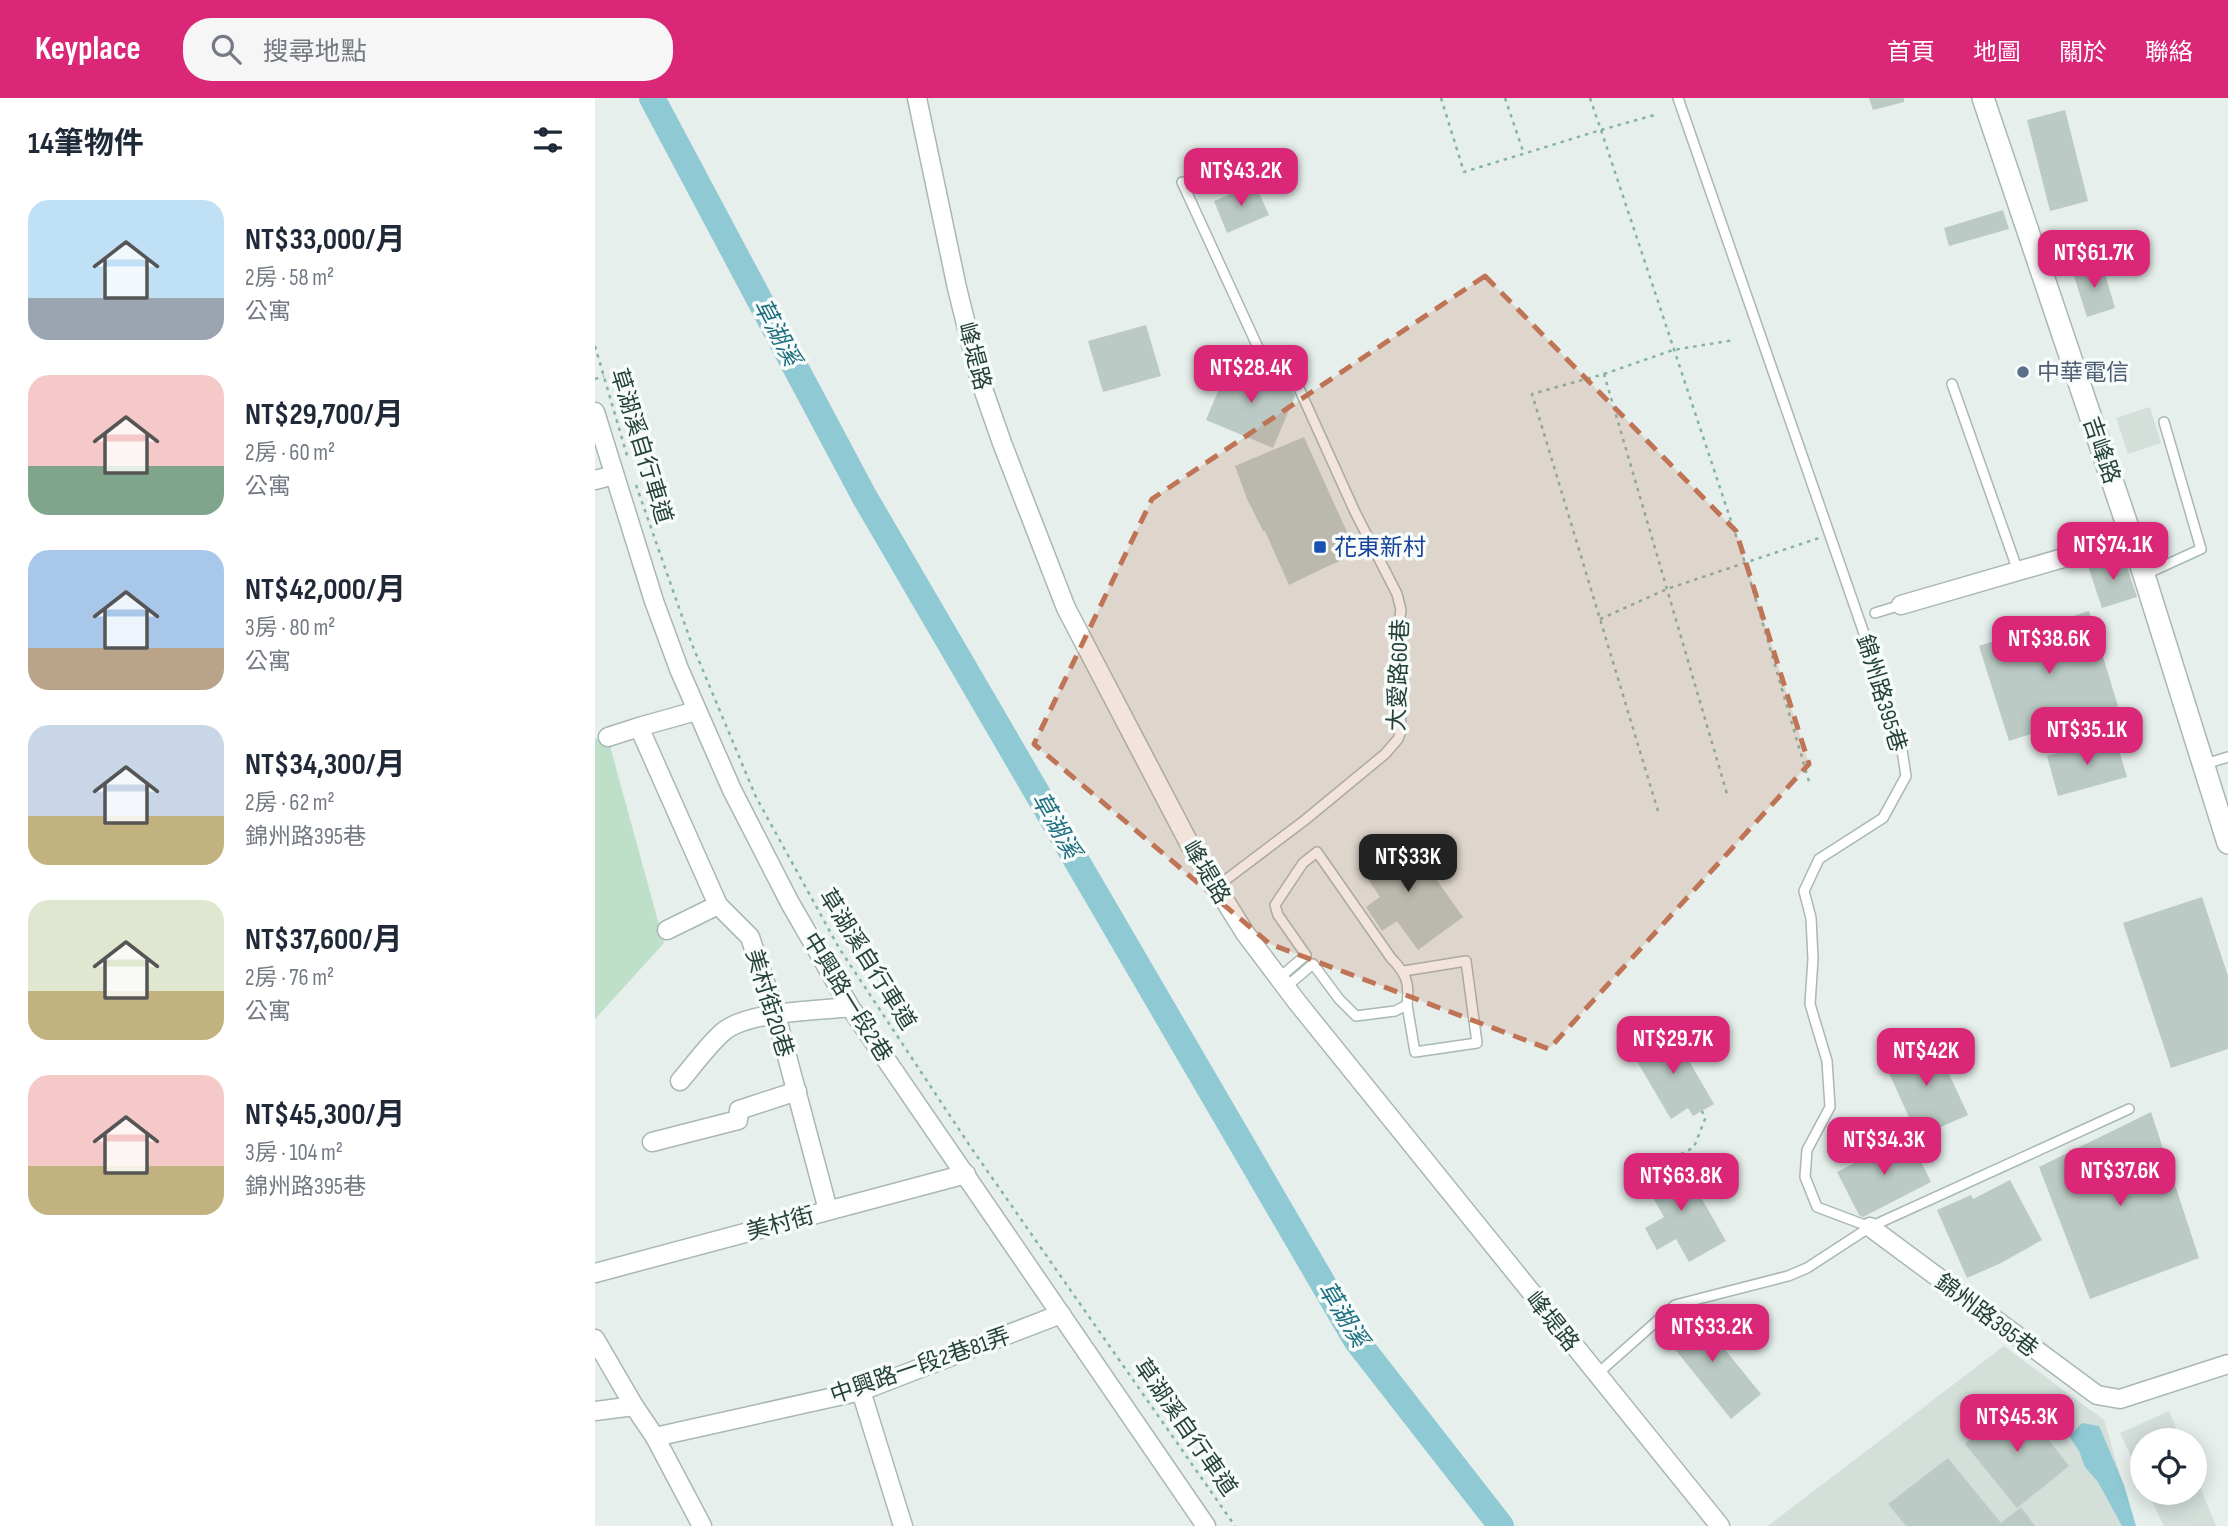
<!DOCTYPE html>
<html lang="zh-TW">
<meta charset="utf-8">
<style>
:root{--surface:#fff;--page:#f6f6f7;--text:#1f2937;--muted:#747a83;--accent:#db2777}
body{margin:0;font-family:"Sofia Sans Condensed","Noto Sans TC",sans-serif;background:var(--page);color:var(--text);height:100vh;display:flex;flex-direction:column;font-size:26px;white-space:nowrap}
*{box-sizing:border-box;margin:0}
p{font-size:23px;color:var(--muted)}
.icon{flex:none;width:38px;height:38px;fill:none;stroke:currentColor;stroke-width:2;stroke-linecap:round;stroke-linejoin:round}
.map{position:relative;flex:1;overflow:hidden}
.drawer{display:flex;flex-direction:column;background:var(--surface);width:595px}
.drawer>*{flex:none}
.buttons{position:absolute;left:1535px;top:1330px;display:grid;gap:14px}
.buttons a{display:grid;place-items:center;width:77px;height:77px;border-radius:50%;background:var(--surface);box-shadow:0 4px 18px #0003;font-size:35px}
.price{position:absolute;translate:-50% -60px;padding:0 16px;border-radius:14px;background:var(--accent);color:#fff;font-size:23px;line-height:46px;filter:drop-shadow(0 2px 4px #0008)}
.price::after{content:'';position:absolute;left:50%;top:42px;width:21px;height:16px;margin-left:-10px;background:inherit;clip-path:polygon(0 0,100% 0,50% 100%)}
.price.current{background:#222;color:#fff}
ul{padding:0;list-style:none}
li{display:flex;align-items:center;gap:21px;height:175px;padding:0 28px}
li span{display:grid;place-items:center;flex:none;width:196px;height:140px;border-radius:21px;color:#555}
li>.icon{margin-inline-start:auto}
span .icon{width:84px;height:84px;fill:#fffc;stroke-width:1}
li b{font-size:30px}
h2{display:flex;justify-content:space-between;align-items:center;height:84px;padding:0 28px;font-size:30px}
header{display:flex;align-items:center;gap:42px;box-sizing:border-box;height:98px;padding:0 35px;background:var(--accent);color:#fff}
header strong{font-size:33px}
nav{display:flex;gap:38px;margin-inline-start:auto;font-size:24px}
.search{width:490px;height:63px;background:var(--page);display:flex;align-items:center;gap:18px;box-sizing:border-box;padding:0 24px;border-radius:28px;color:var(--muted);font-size:26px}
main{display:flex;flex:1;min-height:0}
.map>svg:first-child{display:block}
.built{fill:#d4dfda}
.green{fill:#bfe0c8}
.water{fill:#8ec9d4}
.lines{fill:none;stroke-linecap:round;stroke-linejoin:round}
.river{stroke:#8ec9d4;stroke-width:26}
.building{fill:#bbcac4}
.service-casing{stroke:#a8b8b2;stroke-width:12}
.minor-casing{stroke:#a8b8b2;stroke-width:21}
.tertiary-casing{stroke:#a8b8b2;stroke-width:24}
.path{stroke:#86b3a5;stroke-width:2.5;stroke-dasharray:3.5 5;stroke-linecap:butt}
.service{stroke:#fff;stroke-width:9}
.minor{stroke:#fff;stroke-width:18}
.tertiary{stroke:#fff;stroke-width:21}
.marked{fill:#c07456;fill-opacity:0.2;stroke:#c07456;stroke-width:5;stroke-dasharray:14 9;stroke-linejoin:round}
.service-dot{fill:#5c6f8a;stroke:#f7fbf9;stroke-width:2.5}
.transit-dot{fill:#1a4fb4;stroke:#f7fbf9;stroke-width:2.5}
.labels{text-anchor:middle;stroke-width:7;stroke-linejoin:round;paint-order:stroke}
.street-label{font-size:23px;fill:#24423a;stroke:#f7fbf9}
.service-label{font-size:23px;fill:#4e5e75;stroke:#f7fbf9;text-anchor:start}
.transit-label{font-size:23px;fill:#164399;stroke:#f7fbf9;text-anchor:start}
.water-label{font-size:24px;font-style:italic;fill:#1c6f80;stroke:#f7fbf9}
</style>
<header>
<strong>Keyplace</strong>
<div class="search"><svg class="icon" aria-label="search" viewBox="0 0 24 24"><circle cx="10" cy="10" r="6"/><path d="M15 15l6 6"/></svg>搜尋地點</div>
<nav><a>首頁</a><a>地圖</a><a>關於</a><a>聯絡</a></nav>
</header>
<main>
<section class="drawer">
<h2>14筆物件<svg class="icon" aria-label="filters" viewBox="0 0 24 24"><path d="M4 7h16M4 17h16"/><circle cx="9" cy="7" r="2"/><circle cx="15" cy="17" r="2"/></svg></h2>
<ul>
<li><span style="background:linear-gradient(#bfe0f5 70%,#9aa5b1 0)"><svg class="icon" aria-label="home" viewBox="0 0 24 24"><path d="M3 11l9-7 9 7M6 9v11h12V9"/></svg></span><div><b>NT$33,000/月</b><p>2房 · 58 m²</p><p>公寓</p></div></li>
<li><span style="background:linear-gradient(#f6c9c9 65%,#7fa58c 0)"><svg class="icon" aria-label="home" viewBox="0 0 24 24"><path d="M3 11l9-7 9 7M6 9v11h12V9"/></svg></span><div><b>NT$29,700/月</b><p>2房 · 60 m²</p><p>公寓</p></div></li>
<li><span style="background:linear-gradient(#a9c7e8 70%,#b9a48a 0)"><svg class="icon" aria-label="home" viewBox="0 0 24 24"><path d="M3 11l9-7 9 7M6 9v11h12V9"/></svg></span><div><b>NT$42,000/月</b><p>3房 · 80 m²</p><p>公寓</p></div></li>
<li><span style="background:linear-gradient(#c9d6e8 65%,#c2b280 0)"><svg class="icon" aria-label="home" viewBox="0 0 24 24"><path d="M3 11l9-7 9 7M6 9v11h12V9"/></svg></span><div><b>NT$34,300/月</b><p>2房 · 62 m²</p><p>錦州路395巷</p></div></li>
<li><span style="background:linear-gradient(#dfe7d0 65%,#c2b280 0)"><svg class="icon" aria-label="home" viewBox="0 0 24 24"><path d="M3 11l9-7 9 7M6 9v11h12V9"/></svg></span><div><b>NT$37,600/月</b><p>2房 · 76 m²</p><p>公寓</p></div></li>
<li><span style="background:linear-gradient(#f6c9c9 65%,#c2b280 0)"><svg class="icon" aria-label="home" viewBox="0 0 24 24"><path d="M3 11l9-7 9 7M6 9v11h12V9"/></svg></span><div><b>NT$45,300/月</b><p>3房 · 104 m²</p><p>錦州路395巷</p></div></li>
</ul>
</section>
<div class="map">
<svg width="1633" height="1428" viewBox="0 0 1633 1428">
<rect width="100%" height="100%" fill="#e6efeb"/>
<g class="built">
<polygon points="1555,309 1566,345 1533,356 1521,320"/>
<polygon points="1409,1248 1509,1322 1540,1428 1173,1428"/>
<polygon points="1574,1313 1586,1342 1547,1342 1547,1381 1525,1335"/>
<polygon points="1600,1376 1621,1428 1569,1428 1553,1395 1600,1395"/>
</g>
<polygon class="green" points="0,640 15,648 69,845 0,921"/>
<polygon class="water" points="1487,1325 1504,1328 1529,1387 1541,1428 1527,1428 1503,1384 1490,1369 1484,1353 1474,1338"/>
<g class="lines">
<polyline class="river" points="57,0 269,398 761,1242 906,1428"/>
</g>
<g class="building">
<polygon points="1274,0 1309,0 1309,4 1278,12"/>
<polygon points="1470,12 1493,103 1455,113 1432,22"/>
<polygon points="660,86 674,117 632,135 619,103"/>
<polygon points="1408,112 1414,131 1354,148 1349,130"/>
<polygon points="1507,166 1520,210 1492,219 1478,175"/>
<polygon points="551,227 566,278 508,294 493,243"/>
<polygon points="635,264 696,290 700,298 678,350 611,322"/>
<polygon points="709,339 762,456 733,468 694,487 670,433 668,433 652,401 640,368"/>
<polygon points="1528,457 1542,499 1507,510 1493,468"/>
<polygon points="1494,513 1523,608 1414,643 1384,548"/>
<polygon points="1520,639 1532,679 1463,698 1452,658"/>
<polygon points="809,736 868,819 823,852 802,823 787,833 771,809 785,799 764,768"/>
<polygon points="1607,799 1633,878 1633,951 1576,970 1528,825"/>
<polygon points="1076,932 1119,1006 1098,1018 1093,1010 1076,1021 1037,955"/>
<polygon points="1338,941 1373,1017 1323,1039 1289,964"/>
<polygon points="1556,1014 1604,1160 1495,1201 1444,1069"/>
<polygon points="1313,1037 1336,1084 1268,1119 1264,1117 1242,1074"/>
<polygon points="1084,1061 1131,1143 1094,1164 1081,1141 1062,1152 1050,1130 1069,1119 1048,1082"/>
<polygon points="1415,1082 1447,1142 1406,1165 1372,1180 1342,1112 1376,1097 1378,1101"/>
<polygon points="1097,1211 1166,1296 1136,1321 1067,1235"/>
<polygon points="1422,1301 1474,1368 1422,1410 1370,1346"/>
<polygon points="1353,1360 1406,1425 1426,1409 1440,1428 1311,1428 1293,1406"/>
</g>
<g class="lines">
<g class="service-casing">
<g id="service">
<polyline points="1083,0 1305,639 1311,678 1288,720 1224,761 1209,793 1216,820 1218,861 1215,906 1232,963 1235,1009 1212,1052 1210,1079 1222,1109 1275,1129 1534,1011"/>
<polyline points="587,84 666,256 698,277 760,414 802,496 806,512 802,537 806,633 803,641 790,656 710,722 620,790"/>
<polyline points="1357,286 1423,473"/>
<polyline points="1551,476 1606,451 1569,324"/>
<polyline points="1280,515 1306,507"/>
<polyline points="1610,666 1633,659"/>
<polyline points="809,873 871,863 882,945 820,954 812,907"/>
<path d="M684,880l27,-23 -28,-40 -3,-10 28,-42 14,-11 74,106c15,15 19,25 16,47l-12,6 -39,5 -17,-17 -26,-35 -27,23"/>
<polyline points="1001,1277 1080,1207 1193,1178 1212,1170 1275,1129"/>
</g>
</g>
<g class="minor-casing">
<g id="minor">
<polyline points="322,0 362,190 385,282 407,345 471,510 595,747 650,835 702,904 1125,1428"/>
<polyline points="0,314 59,503 84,571 137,692 195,805 255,909 611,1428"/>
<polyline points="0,382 19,377"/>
<polyline points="1306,507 1537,440"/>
<polyline points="44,629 101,613"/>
<polyline points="13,639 44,629 123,807 155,839 181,917 233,1112"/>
<polyline points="72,832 123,807"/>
<path d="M85,983c14,-16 27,-35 43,-49 24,-21 95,-21 127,-25"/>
<polyline points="57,1044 143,1022 144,1012 202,993"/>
<polyline points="1275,1129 1502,1297 1525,1301 1633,1266"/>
<polyline points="0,1175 371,1076"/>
<polyline points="0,1241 39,1308 60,1339 107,1428"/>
<polyline points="266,1293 308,1428"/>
<polyline points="0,1313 39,1308"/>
<polyline points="60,1339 266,1293 466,1216"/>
</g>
</g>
<g class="tertiary-casing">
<polyline id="tertiary" points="1388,0 1549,477 1633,745"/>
</g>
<g class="path">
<polyline points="846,0 869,74 1006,32 1150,465 1215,687"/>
<polyline points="910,0 929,56"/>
<polyline points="995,0 1006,32 1063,16"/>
<polyline points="0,248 33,361"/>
<polyline points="1009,276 1078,252 1139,242"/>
<polyline points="0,281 9,278"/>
<polyline points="41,387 96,544 161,699 244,850 377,1051 640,1428"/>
<polyline points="1005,521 1072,491 1224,440"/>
<polyline points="1063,713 937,296 1009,276 1132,696"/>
<polyline points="1076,1066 1074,1063 1099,1049 1110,1021 1107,1013"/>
</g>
<use href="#service" class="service"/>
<use href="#minor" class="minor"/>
<use href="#tertiary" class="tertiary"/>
</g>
<path class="marked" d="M890,178l251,255 73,233 -260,285 -279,-105 -236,-200 118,-245z"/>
<circle class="service-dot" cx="1428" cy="274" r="7"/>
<rect class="transit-dot" x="718" y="442" width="14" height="14" rx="3.5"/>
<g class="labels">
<g class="street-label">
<text transform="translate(380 258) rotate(75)" y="8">峰堤路</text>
<text transform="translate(47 348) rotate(73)" y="8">草湖溪自行車道</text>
<text transform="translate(1507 352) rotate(71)" y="8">吉峰路</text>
<text transform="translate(803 577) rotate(-88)" y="8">大愛路60巷</text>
<text transform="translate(1287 595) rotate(73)" y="8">錦州路395巷</text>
<text transform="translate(612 774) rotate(59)" y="8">峰堤路</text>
<text transform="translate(273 861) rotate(58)" y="8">草湖溪自行車道</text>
<text transform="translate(253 899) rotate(58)" y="8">中興路一段2巷</text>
<text transform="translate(175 905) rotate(73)" y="8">美村街20巷</text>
<text transform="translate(185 1125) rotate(-15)" y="8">美村街</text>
<text transform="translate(1392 1217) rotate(37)" y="8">錦州路395巷</text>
<text transform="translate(958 1223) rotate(51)" y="8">峰堤路</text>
<text transform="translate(325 1267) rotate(-19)" y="8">中興路一段2巷81弄</text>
<text transform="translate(591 1329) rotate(55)" y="8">草湖溪自行車道</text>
</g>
<g class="service-label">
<text x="1442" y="282">中華電信</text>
</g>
<g class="transit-label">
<text x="739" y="457">花東新村</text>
</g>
<g class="water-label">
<text transform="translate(182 234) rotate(62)" y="8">草湖溪</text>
<text transform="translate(461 727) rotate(60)" y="8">草湖溪</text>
<text transform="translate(748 1216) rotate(58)" y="8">草湖溪</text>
</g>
</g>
</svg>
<div class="buttons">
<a><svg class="icon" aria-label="locate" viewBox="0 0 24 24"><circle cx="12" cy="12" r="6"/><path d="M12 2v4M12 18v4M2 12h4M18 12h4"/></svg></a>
</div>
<b class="price" style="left:646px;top:110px">NT$43.2K</b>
<b class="price" style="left:1499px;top:192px">NT$61.7K</b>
<b class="price" style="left:656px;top:307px">NT$28.4K</b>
<b class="price" style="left:1518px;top:484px">NT$74.1K</b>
<b class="price" style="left:1454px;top:578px">NT$38.6K</b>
<b class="price" style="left:1492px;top:669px">NT$35.1K</b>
<b class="price current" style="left:813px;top:796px">NT$33K</b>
<b class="price" style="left:1078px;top:978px">NT$29.7K</b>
<b class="price" style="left:1331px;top:990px">NT$42K</b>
<b class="price" style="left:1289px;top:1079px">NT$34.3K</b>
<b class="price" style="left:1525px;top:1110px">NT$37.6K</b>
<b class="price" style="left:1086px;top:1115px">NT$63.8K</b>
<b class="price" style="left:1117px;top:1266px">NT$33.2K</b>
<b class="price" style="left:1422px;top:1356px">NT$45.3K</b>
</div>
</main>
